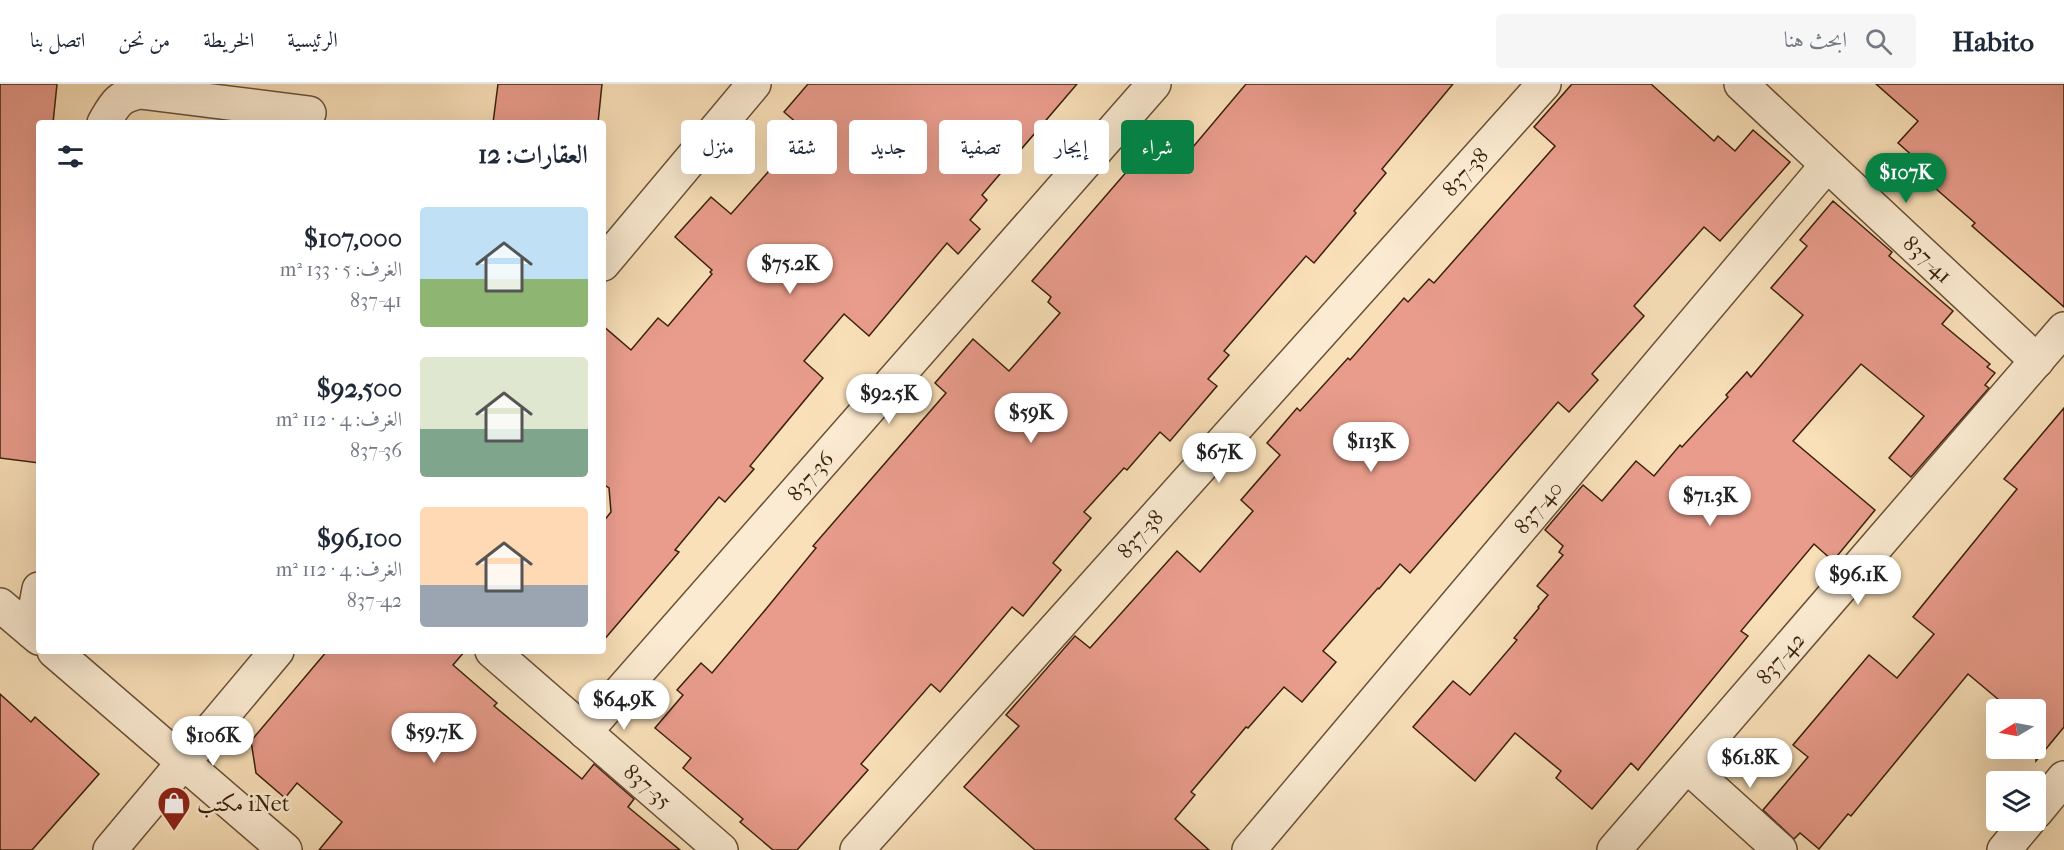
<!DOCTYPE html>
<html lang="ar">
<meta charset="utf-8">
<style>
:root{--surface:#fff;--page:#f6f6f7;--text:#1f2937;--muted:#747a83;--line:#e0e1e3;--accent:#0b8043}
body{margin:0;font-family:"IM FELL French Canon",Amiri,serif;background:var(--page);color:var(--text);direction:rtl;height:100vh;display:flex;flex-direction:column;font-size:22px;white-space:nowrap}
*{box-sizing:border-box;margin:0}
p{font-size:20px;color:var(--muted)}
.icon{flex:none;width:33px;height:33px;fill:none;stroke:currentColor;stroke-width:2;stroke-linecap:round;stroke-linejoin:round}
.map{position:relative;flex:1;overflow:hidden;direction:ltr}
.sheet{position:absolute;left:36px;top:36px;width:570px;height:534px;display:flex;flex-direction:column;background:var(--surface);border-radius:6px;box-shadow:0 6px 24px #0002;direction:rtl}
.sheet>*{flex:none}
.guide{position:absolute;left:624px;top:36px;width:570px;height:54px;direction:rtl;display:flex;gap:12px}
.needle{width:39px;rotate:260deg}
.buttons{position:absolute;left:1986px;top:615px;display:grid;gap:12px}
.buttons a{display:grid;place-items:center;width:60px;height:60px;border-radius:6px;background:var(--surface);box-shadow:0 6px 24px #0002;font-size:30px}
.price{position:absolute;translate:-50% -51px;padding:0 14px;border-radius:21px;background:#fff;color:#222;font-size:20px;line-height:39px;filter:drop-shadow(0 2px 3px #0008)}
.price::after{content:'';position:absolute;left:50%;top:36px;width:18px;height:14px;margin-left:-9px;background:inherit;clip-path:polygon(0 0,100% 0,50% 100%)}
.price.current{background:var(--accent);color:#fff}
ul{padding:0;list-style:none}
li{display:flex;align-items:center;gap:18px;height:150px;padding:0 18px}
li span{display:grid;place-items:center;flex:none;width:168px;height:120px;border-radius:6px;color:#555}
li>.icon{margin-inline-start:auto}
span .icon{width:72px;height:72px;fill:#fffc;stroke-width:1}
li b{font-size:26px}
h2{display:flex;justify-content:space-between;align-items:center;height:72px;padding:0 18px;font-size:26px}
.chip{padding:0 21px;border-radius:6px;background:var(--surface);box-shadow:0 6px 24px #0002;font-size:21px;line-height:54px}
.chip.current{background:var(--accent);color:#fff}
header{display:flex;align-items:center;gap:36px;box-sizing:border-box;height:84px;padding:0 30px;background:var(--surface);border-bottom:2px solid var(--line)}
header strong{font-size:28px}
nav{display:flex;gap:33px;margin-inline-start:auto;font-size:21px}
.search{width:420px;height:54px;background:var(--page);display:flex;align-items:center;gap:15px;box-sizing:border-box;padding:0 21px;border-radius:6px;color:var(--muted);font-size:22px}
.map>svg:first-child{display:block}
.building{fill:#e99c8c;stroke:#3a210d;stroke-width:1.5}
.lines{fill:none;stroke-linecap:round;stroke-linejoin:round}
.street-casing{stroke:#6a5138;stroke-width:36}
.street{stroke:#fbebd2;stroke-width:33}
.labels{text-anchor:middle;stroke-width:5;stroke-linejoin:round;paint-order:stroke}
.street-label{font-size:22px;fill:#3a210d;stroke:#fbebd2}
.poi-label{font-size:22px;fill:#3a210d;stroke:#fbebd2;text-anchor:start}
</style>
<header>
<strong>Habito</strong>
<div class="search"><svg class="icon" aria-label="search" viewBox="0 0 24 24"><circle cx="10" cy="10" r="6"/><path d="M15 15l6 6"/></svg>ابحث هنا</div>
<nav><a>الرئيسية</a><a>الخريطة</a><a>من نحن</a><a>اتصل بنا</a></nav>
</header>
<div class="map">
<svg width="2064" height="766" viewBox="0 0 2064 766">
<rect width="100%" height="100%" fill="#f9e0b9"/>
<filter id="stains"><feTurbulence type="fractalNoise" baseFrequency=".00333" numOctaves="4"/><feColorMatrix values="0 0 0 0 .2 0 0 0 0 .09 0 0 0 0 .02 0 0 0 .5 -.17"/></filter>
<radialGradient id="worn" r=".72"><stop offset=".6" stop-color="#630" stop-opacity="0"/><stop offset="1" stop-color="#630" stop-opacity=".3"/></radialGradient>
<g class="building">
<polygon points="0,0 57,0 53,39 39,39 39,379 0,374"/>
<polygon points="498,0 602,0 598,39 493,39"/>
<polygon points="808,0 1077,0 982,111 987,116 970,136 980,145 958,170 947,159 869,252 844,230 804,277 823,294 750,382 754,385 725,418 719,413 675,466 679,468 603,557 603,438 611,428 609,404 603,400 603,242 631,266 658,234 668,242 712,190 710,188 712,186 675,153 711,113 731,130 805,46 784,28"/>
<polygon points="1246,0 1453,0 1382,85 1386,89 1354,127 1356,129 1314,179 1306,172 1224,267 1229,271 1208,295 1217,302 1170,357 1160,348 1127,386 1124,384 1084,428 1091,434 1053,479 1061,486 1023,532 1012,523 940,608 931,600 861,680 868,686 797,766 773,766 740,738 743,735 683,684 691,674 655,644 683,611 677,606 701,579 712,589 766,525 816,464 813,462 946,309 935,299 973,255 1009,287 1060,229 1048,218 1051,213 1032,197 1167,41 1193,63"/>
<polygon points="1572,0 1651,0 1714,57 1718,52 1735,67 1753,46 1790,78 1720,157 1704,143 1634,222 1644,232 1592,290 1598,296 1569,328 1558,318 1410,489 1400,480 1379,505 1378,504 1323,567 1336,578 1302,618 1284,603 1248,644 1246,643 1191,708 1195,711 1175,735 1209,766 1035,766 964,703 1019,642 1006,631 1075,552 1090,564 1177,467 1200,488 1253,427 1241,416 1280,371 1267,359 1297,324 1300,327 1348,274 1350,276 1404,214 1408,218 1429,195 1434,199 1555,62 1534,43"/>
<polygon points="1876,0 2064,0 2064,223 1972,142 1975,139 1935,104 1941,97 1898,59 1918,37"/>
<polygon points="1833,117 1892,168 1889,172 1953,227 1942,240 1990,280 1987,283 1995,289 1985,301 1989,304 1911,393 1889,374 1924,332 1861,280 1793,357 1875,426 1833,477 1814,460 1741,547 1748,552 1641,682 1638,686 1631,679 1592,725 1556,694 1561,687 1515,649 1475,697 1413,643 1453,597 1470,611 1517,556 1514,554 1539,524 1538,523 1548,511 1537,502 1563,471 1559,468 1563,462 1545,446 1583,401 1602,417 1636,377 1654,392 1680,361 1682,363 1728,313 1726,311 1747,288 1751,293 1803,231 1771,204 1807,162 1800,156"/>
<polygon points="2064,324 2064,643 2036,677 2036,626 2011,626 1968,590 1851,732 1848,730 1819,765 1800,749 1794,755 1763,726 1808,673 1793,661 1869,571 1897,594 1934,550 1913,533 2017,405 2004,395"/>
<polygon points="327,567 465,567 453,581 497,619 494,622 582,695 594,680 634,715 628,723 680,766 319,766 342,738 297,699 285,714 256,689 251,657"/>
<polygon points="0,610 31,638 35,633 99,690 32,766 0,766"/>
</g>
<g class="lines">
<g class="street-casing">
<g id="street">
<polyline points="1741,0 2037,277"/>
<path d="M104,39c11,-19 13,-26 36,-31l169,21"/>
<polyline points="603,180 754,0"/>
<polyline points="0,521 39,554"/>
<polyline points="31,547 39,505"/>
<polyline points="54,567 285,766"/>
<polyline points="492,567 721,766"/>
<polyline points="585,648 1154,0"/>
<polyline points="1687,682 1780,766"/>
<polyline points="2036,728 2064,694"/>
<polyline points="110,766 277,567"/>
<polyline points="857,766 1544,0"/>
<polyline points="1249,766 1827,81"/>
<polyline points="1614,766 2064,245"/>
<polyline points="2004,766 2029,736"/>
</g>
</g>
<use href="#street" class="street"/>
</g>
<defs>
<g id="shop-pin" transform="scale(1.725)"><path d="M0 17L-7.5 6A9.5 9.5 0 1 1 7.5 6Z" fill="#8f2418" stroke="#fbebd2"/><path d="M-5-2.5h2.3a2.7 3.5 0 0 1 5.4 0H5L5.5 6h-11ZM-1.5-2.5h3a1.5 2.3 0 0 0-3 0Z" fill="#fff"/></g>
</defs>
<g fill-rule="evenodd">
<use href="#shop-pin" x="174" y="719"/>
</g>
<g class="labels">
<g class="street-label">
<text transform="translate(1465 88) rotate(-48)" y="8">837-38</text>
<text transform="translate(1928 175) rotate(43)" y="8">837-41</text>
<text transform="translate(810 392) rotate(-49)" y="8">837-36</text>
<text transform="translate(1538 423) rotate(-50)" y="8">837-40</text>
<text transform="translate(1140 450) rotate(-48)" y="8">837-38</text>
<text transform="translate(1780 574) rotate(-49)" y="8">837-42</text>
<text transform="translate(648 702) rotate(41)" y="8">837-35</text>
</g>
<g class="poi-label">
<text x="197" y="727">مكتب iNet</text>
</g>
</g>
<rect width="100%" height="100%" filter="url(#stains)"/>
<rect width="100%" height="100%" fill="url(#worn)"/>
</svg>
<div class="buttons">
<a><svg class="needle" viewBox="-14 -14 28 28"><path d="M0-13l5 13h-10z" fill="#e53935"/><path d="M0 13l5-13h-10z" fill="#747a83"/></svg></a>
<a><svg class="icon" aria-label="layers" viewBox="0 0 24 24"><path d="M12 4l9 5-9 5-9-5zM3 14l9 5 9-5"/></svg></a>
</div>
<b class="price current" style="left:1906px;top:120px">$107K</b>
<b class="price" style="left:790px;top:211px">$75.2K</b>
<b class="price" style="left:889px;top:341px">$92.5K</b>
<b class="price" style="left:1031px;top:360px">$59K</b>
<b class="price" style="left:1371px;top:389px">$113K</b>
<b class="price" style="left:1219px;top:400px">$67K</b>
<b class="price" style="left:1710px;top:443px">$71.3K</b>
<b class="price" style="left:1858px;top:522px">$96.1K</b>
<b class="price" style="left:624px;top:647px">$64.9K</b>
<b class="price" style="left:434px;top:680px">$59.7K</b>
<b class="price" style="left:213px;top:683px">$106K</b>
<b class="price" style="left:1750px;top:705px">$61.8K</b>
<div class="guide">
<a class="chip current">شراء</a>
<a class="chip">إيجار</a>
<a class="chip">تصفية</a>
<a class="chip">جديد</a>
<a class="chip">شقة</a>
<a class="chip">منزل</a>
</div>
<section class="sheet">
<h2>العقارات: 12<svg class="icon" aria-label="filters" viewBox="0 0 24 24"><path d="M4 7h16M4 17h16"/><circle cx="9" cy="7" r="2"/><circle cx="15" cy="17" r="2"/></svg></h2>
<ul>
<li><span style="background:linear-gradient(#bfe0f5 60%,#8fb573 0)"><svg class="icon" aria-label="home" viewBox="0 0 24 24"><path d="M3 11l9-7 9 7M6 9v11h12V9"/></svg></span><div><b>$107,000</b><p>الغرف: 5 · 133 m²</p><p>837-41</p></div></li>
<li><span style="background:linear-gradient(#dfe7d0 60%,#7fa58c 0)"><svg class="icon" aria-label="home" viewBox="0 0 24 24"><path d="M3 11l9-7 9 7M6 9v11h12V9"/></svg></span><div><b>$92,500</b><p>الغرف: 4 · 112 m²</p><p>837-36</p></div></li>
<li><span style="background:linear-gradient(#ffd9b3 65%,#9aa5b1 0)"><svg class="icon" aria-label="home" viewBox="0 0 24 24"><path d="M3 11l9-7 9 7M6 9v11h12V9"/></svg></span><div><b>$96,100</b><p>الغرف: 4 · 112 m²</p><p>837-42</p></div></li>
</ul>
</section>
</div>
